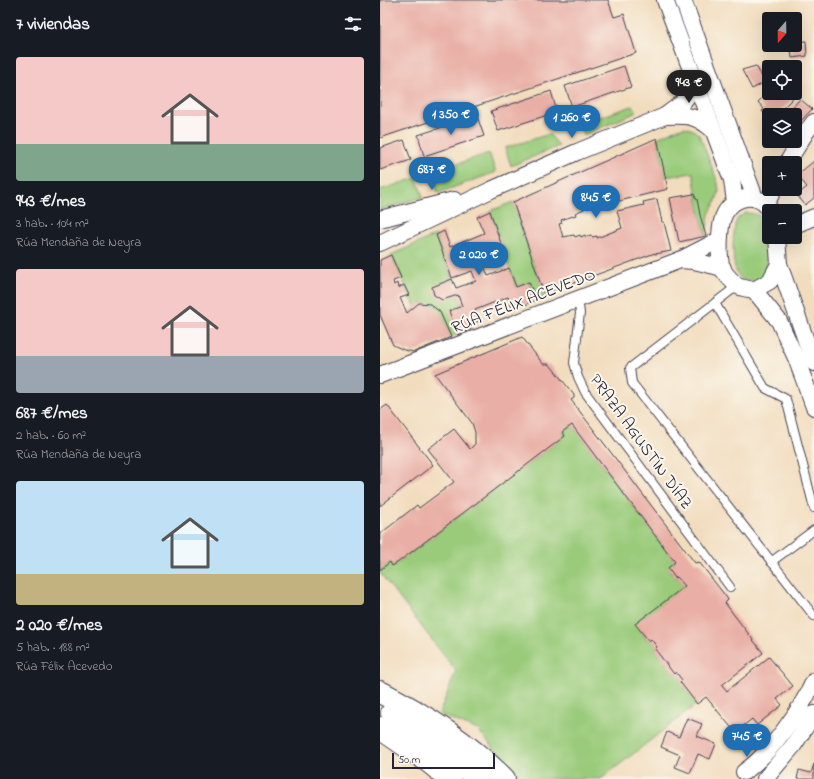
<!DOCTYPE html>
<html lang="es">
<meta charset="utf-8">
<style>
:root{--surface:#171b24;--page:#20242c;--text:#f1f3f6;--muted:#9ea1a6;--accent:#1f6fb2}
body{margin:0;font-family:"Indie Flower",sans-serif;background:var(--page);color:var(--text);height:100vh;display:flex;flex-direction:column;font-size:15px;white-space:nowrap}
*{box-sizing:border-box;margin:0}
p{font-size:13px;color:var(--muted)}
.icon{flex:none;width:22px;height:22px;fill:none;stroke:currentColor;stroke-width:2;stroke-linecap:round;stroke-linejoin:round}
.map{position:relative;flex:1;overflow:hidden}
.panel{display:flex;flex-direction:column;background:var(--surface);width:380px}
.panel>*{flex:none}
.needle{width:26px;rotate:200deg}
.fabs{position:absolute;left:382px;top:12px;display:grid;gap:8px}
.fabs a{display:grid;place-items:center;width:40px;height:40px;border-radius:4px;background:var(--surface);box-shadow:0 4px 16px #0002;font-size:20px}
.scale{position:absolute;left:12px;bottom:10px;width:103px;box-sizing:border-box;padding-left:4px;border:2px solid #22223b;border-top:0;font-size:11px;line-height:14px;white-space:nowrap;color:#22223b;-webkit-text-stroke:3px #fbf7ec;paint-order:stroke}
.price{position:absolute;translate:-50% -34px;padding:0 9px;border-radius:14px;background:var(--accent);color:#fff;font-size:13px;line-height:26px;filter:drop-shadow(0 1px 2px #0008)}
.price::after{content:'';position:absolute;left:50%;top:24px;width:12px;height:9px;margin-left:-6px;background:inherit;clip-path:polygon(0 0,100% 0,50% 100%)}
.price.current{background:#222;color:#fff}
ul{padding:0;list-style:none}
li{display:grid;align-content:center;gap:8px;height:212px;padding:0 16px}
li span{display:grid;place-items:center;height:124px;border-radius:4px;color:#555}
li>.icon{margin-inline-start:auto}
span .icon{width:72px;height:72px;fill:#fffc;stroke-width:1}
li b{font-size:17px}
h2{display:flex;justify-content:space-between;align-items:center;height:48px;padding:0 16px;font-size:17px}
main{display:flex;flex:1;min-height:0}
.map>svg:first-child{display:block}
.green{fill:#9acb7a;stroke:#5e765a}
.building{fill:#e9afa6}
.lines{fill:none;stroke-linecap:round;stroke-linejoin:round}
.lane-casing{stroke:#413e4f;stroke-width:10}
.street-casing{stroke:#413e4f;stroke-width:18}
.primary-casing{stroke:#413e4f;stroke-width:24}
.lane{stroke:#fff;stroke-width:8}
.street{stroke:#fff;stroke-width:16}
.primary{stroke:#fff;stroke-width:22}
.labels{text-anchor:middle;stroke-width:4;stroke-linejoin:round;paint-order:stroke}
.street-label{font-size:17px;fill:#22223b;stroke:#fbf7ec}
</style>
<main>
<section class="panel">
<h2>7 viviendas<svg class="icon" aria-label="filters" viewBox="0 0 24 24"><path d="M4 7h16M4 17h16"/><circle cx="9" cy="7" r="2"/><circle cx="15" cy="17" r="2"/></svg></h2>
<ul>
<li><span style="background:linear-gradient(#f6c9c9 70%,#7fa58c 0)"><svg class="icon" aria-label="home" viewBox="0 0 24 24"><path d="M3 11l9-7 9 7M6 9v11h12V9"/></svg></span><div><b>943 €/mes</b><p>3 hab. · 104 m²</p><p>Rúa Mendaña de Neyra</p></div></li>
<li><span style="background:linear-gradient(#f6c9c9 70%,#9aa5b1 0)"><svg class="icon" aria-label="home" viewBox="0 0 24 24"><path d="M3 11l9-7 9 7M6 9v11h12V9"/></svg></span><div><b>687 €/mes</b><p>2 hab. · 60 m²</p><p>Rúa Mendaña de Neyra</p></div></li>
<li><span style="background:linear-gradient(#bfe0f5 75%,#c2b280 0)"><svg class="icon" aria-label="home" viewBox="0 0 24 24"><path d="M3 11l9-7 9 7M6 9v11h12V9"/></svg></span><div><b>2 020 €/mes</b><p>5 hab. · 188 m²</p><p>Rúa Félix Acevedo</p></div></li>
</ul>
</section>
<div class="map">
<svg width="434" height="779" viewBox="0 0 434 779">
<rect width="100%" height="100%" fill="#fbf7ec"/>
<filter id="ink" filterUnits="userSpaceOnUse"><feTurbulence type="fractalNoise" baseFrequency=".025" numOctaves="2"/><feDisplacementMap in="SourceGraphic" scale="8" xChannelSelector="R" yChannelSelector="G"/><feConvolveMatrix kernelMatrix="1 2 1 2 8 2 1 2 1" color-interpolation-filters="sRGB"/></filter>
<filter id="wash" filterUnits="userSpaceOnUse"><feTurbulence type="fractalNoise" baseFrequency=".012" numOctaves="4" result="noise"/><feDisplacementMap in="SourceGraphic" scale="16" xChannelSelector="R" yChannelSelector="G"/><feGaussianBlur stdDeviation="0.9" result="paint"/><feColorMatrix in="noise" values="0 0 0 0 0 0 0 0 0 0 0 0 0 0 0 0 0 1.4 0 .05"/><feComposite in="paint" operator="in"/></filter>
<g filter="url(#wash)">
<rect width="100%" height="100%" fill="#f2dcbe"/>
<g class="green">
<polygon points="252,106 257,112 204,135 200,124"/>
<polygon points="304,127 314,130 320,136 338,183 339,191 336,201 329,214 326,236 320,215 313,173 285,177 277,138 295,130"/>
<polygon points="169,134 179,146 131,166 125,148"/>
<polygon points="109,153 116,172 58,193 51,173"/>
<polygon points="36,178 43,197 0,210 0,190"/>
<polygon points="133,202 165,297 156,300 149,282 136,287 110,211"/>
<path d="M366,213c8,0 15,2 19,8 3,6 2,15 2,21 1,15 4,39 -17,39 -4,0 -8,-1 -11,-5 -8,-7 -7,-47 -2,-56 2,-4 6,-5 9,-7z"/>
<path d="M56,235l26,71 -4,28 -7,3c-8,-17 -10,-30 -30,-34l-6,3 -24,-51z"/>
<polygon points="192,425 295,562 288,569 295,578 297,577 305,586 256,624 268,641 271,639 277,647 275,649 294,674 296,672 302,680 300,682 317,704 221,779 140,779 98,730 59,714 76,671 0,573 0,570 10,562 12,566 17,563 185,436 182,432"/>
</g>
<g id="blocks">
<g class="building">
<polygon points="0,0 228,0 234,17 244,14 256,53 0,138"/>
<polygon points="426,41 427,56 412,58 411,45 415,45 415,42"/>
<polygon points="244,66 251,87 192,107 185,86"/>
<polygon points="376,66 385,82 372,89 362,70"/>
<polygon points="171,91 177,112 118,131 111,111"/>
<polygon points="389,91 389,93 408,93 413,98 396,115 389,115 389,119 382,111 384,109 378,102"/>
<polygon points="420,99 432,109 421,121 415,115 409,111"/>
<polygon points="97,116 104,136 44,156 38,135"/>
<polygon points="277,138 288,189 235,202 232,192 221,197 221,199 203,208 204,209 195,213 196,215 181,220 182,223 179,224 183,237 194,235 195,237 200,235 201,237 205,235 206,237 211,235 212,237 217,236 217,238 242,228 237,211 264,205 263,202 277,199 282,222 284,222 291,251 275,254 275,253 164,294 133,202"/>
<polygon points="24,140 31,160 0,170 0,148"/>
<polygon points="434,161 434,198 425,205 417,195 427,187 417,175"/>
<polygon points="314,194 316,199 317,199 320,215 326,236 299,242 290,198"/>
<polygon points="110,211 126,258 104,266 108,276 129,268 136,287 149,282 156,300 143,306 142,304 132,308 128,297 95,310 99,321 90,325 91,329 78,335 69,311 82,306 78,295 62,300 54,295 52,287 72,279 76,288 96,281 92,271 72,278 56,235 64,231 70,247 104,233 97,217"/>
<polygon points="11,255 21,278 13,281 14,285 17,283 18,288 24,285 29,295 20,298 27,313 39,303 50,304 60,312 71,337 34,352 24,350 13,345 0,315 0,260"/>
<polygon points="142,337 163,364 168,364 171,366 194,395 194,398 191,400 315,563 319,562 347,598 348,600 345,603 383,653 342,685 347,691 389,657 413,686 397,699 402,705 377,725 372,719 355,732 326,697 317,704 300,682 302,680 296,672 294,674 275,649 277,647 271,639 269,641 255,624 305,586 297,577 295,578 288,568 295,562 192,425 182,432 185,436 17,563 12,566 10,562 0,570 0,534 37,505 39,508 74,482 48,449 74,429 90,449 95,444 95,432 92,423 55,374"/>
<polygon points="7,405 53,465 0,506 0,410"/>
<polygon points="307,718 322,724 317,736 336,744 330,759 318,754 310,773 295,767 300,755 281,747 287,732 299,737"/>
<polygon points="434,764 434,779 417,779 419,770 431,773"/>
</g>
</g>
</g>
<g filter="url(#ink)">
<use href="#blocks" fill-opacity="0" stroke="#413e4f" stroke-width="1"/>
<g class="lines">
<g class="lane-casing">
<g id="lane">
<polyline points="357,286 250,368 252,383 434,616"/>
<polyline points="198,299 200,313 194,363 198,377 205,392 350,587"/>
<polyline points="335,303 385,388 406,399 434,508"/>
<polyline points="391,562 434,530"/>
</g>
</g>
<g class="street-casing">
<g id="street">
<polyline points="285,0 352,180 355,202"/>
<polyline points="303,0 375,198"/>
<path d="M285,116c23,-1 31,-1 48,14"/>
<polyline points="407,163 426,132 434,122"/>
<polyline points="386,204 394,189"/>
<path d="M390,211c-10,-19 -34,-17 -45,2 -6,10 -7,43 -3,55 2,5 10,13 14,17 4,3 13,4 18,5l16,-9 9,-17 -2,-27"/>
<polyline points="0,219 74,200"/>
<polyline points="415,225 434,217"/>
<polyline points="0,243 111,190 197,152 285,116 301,104 306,98 314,79"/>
<polyline points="300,260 314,261 343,268"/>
<polyline points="399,264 434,363"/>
<polyline points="374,290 399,321 416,358 434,407"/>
<polyline points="0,375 300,260 339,240"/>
<path d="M364,772c26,-18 57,-62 70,-91"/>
<polyline points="385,779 413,746 434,714"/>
</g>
</g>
<g class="primary-casing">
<g id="primary">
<path d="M0,692c45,23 88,51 124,87"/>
<polyline points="12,713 67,751 98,779"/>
<polyline points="0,728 48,761 70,779"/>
</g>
</g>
<use href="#lane" class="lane"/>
<use href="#street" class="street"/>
<use href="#primary" class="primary"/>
</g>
</g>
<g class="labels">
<g class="street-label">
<text transform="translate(143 300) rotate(-21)" y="6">RÚA FÉLIX ACEVEDO</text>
<text transform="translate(262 441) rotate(54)" y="6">PRAZA AGUSTÍN DÍAZ</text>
</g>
</g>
</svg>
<div class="fabs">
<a><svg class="needle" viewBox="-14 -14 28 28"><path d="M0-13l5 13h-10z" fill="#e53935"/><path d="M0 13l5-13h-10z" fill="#9ea1a6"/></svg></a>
<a><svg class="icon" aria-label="locate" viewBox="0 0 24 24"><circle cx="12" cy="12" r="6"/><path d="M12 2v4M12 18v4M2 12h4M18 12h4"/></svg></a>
<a><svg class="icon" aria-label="layers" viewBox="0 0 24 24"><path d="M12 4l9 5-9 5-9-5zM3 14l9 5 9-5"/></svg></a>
<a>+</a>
<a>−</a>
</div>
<div class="scale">50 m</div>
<b class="price current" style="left:309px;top:104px">943 €</b>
<b class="price" style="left:71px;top:136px">1 350 €</b>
<b class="price" style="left:192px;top:139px">1 260 €</b>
<b class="price" style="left:52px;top:191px">687 €</b>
<b class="price" style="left:216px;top:219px">845 €</b>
<b class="price" style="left:99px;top:276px">2 020 €</b>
<b class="price" style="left:367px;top:758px">745 €</b>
</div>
</main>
